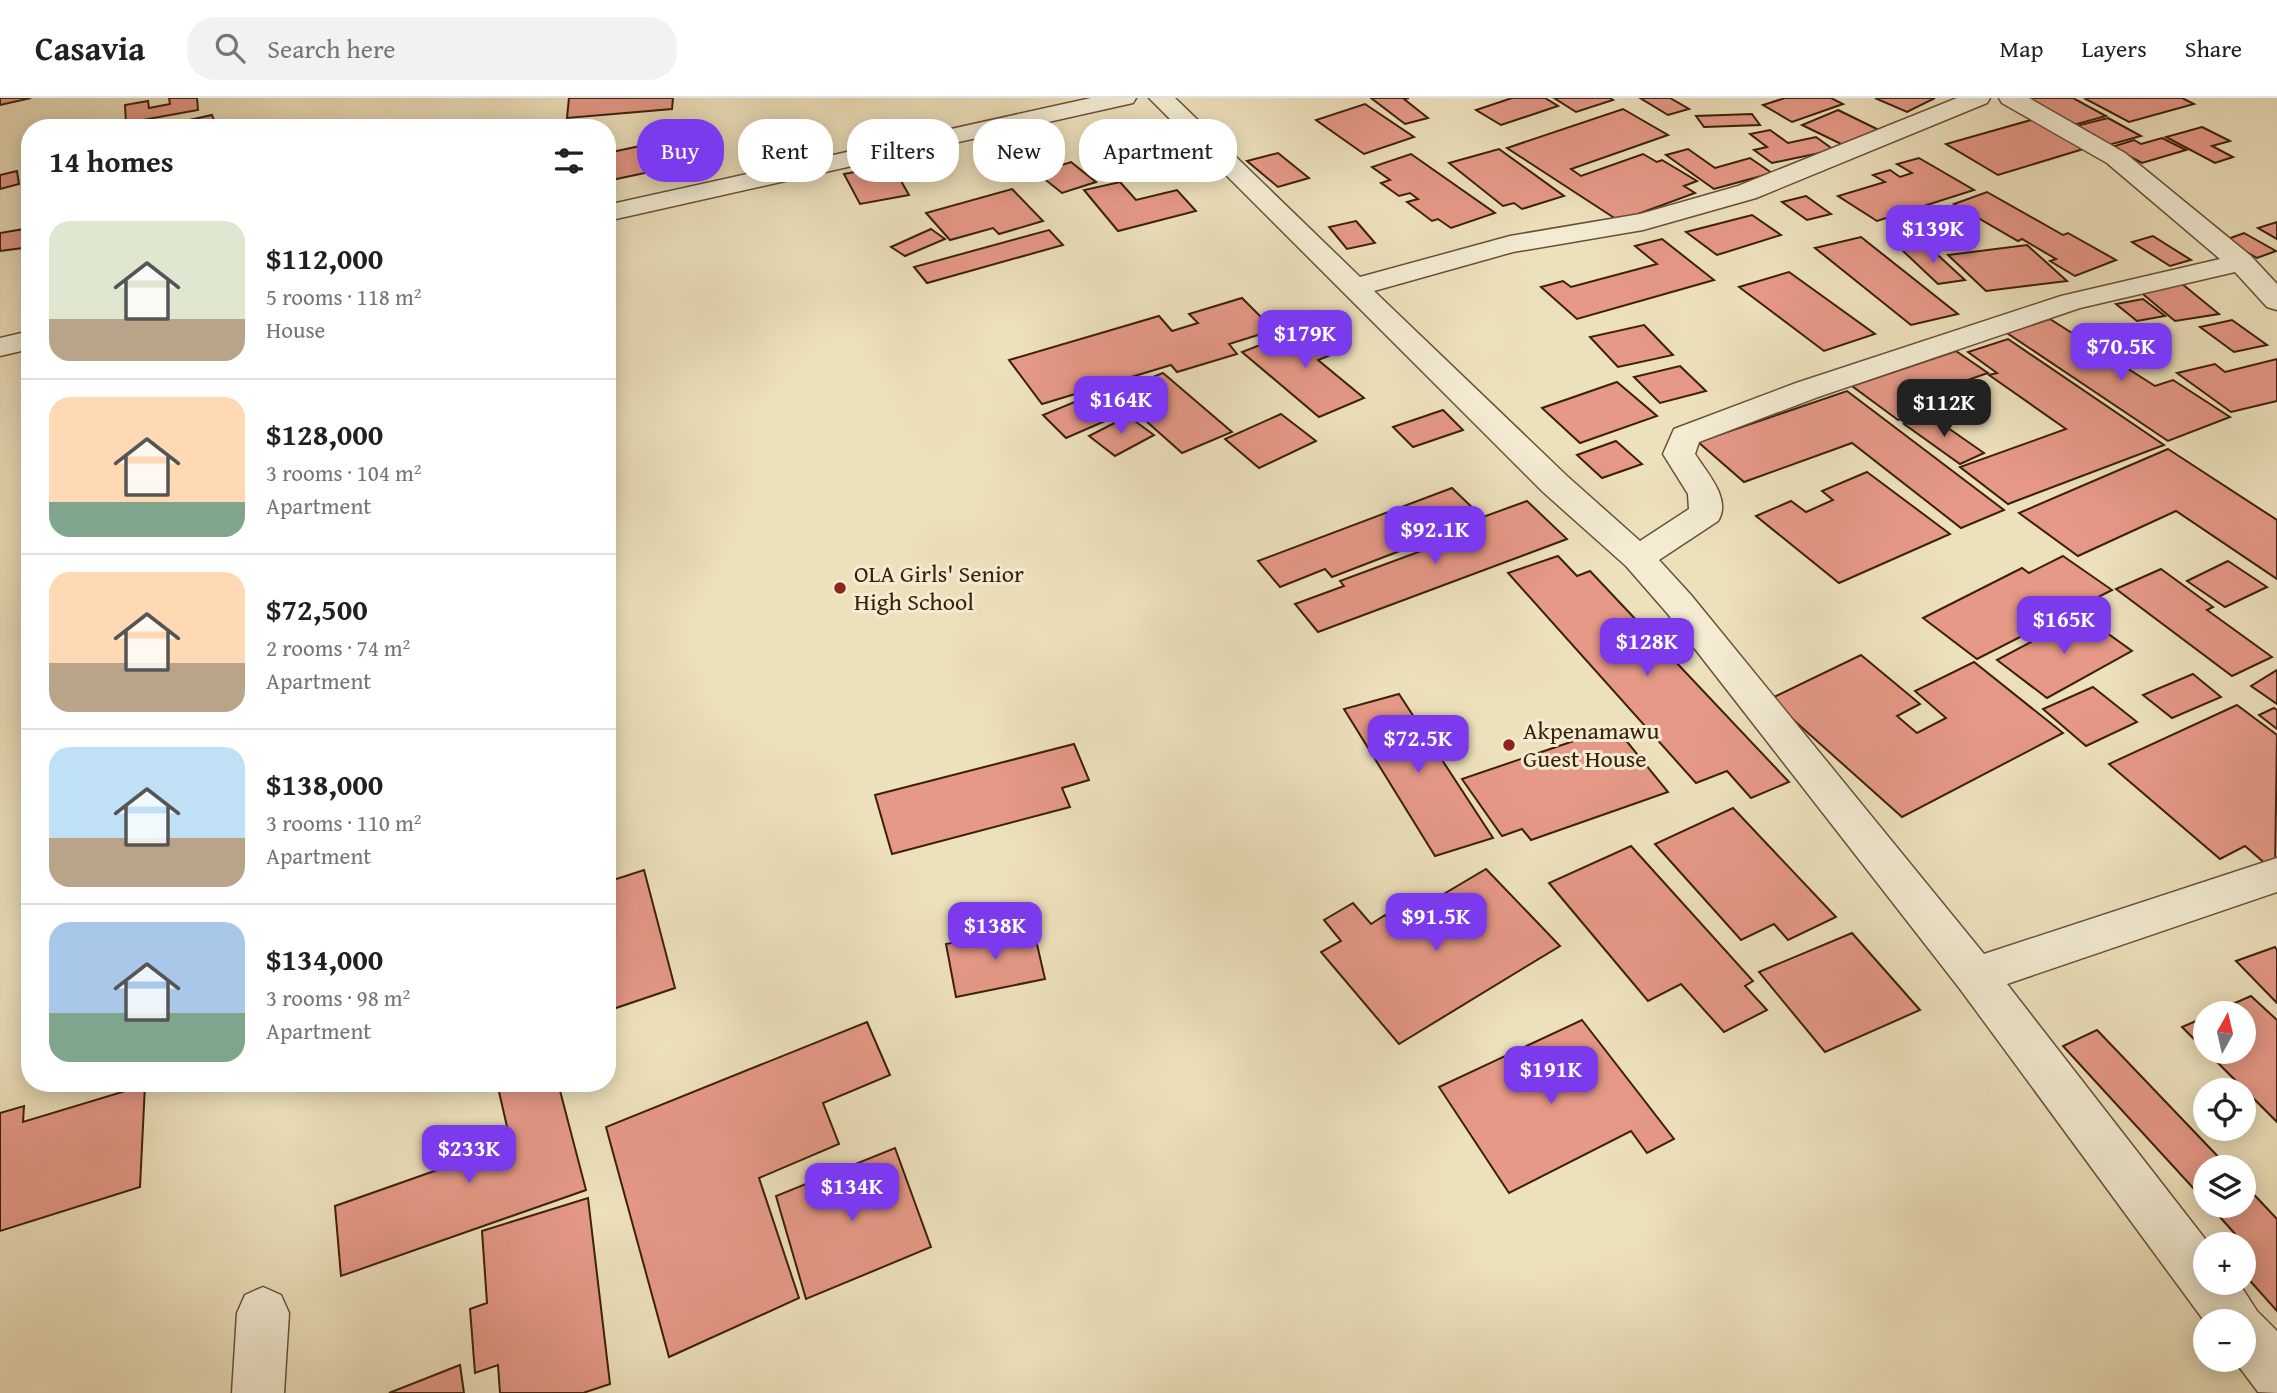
<!DOCTYPE html>
<meta charset="utf-8">
<style>
:root{--surface:#fff;--page:#f2f2f2;--text:#202124;--muted:#757577;--line:#e0e0e0;--accent:#7c3aed}
body{margin:0;font-family:"Gentium Book Plus",serif;background:var(--page);color:var(--text);height:100vh;display:flex;flex-direction:column;font-size:26px;white-space:nowrap}
*{box-sizing:border-box;margin:0}
p{font-size:23px;color:var(--muted)}
.icon{flex:none;width:38px;height:38px;fill:none;stroke:currentColor;stroke-width:2;stroke-linecap:round;stroke-linejoin:round}
.map{position:relative;flex:1;overflow:hidden}
.side{position:absolute;left:21px;top:21px;width:595px;height:973px;display:flex;flex-direction:column;background:var(--surface);border-radius:28px;box-shadow:0 4px 18px #0003}
.side>*{flex:none}
.banner{position:absolute;left:637px;top:21px;width:665px;height:63px;display:flex;gap:14px}
.needle{width:46px;rotate:8deg}
.tools{position:absolute;left:2193px;top:903px;display:grid;gap:14px}
.tools a{display:grid;place-items:center;width:63px;height:63px;border-radius:50%;background:var(--surface);box-shadow:0 4px 18px #0003;font-size:35px}
.price{position:absolute;translate:-50% -60px;padding:0 16px;border-radius:14px;background:var(--accent);color:#fff;font-size:23px;line-height:46px;filter:drop-shadow(0 2px 4px #0008)}
.price::after{content:'';position:absolute;left:50%;top:42px;width:21px;height:16px;margin-left:-10px;background:inherit;clip-path:polygon(0 0,100% 0,50% 100%)}
.price.current{background:#222;color:#fff}
ul{padding:0;list-style:none}
li{display:flex;align-items:center;gap:21px;height:175px;padding:0 28px}
li+li{border-top:2px solid var(--line)}
li span{display:grid;place-items:center;flex:none;width:196px;height:140px;border-radius:21px;color:#555}
li>.icon{margin-inline-start:auto}
span .icon{width:84px;height:84px;fill:#fffc;stroke-width:1}
li b{font-size:30px}
h2{display:flex;justify-content:space-between;align-items:center;height:84px;padding:0 28px;font-size:30px}
.tag{padding:0 24px;border-radius:28px;background:var(--surface);box-shadow:0 4px 18px #0003;font-size:24px;line-height:63px}
.tag.current{background:var(--accent);color:#fff}
header{display:flex;align-items:center;gap:42px;box-sizing:border-box;height:98px;padding:0 35px;background:var(--surface);border-bottom:2px solid var(--line)}
header strong{font-size:33px}
nav{display:flex;gap:38px;margin-inline-start:auto;font-size:24px}
.search{width:490px;height:63px;background:var(--page);display:flex;align-items:center;gap:18px;box-sizing:border-box;padding:0 24px;border-radius:28px;color:var(--muted);font-size:26px}
.map>svg:first-child{display:block}
.building{fill:#e69987;stroke:#3c200c;stroke-width:2}
.lines{fill:none;stroke-linecap:round;stroke-linejoin:round}
.minor-casing{stroke:#685038;stroke-width:3}
.minor{fill:#f3ecd3;fill-rule:evenodd}
.poi-dot{fill:#8f2418;stroke:#f3ecd3;stroke-width:2.5}
.labels{text-anchor:middle;stroke-width:6;stroke-linejoin:round;paint-order:stroke}
.poi-label{font-size:24px;fill:#3c200c;stroke:#f3ecd3;text-anchor:start}
</style>
<header>
<strong>Casavia</strong>
<div class="search"><svg class="icon" aria-label="search" viewBox="0 0 24 24"><circle cx="10" cy="10" r="6"/><path d="M15 15l6 6"/></svg>Search here</div>
<nav><a>Map</a><a>Layers</a><a>Share</a></nav>
</header>
<div class="map">
<svg width="2277" height="1295" viewBox="0 0 2277 1295">
<rect width="100%" height="100%" fill="#ede1bc"/>
<filter id="stains"><feTurbulence type="fractalNoise" baseFrequency=".00286" numOctaves="4"/><feColorMatrix values="0 0 0 0 .2 0 0 0 0 .09 0 0 0 0 .02 0 0 0 .5 -.17"/></filter>
<radialGradient id="worn" r=".72"><stop offset=".6" stop-color="#630" stop-opacity="0"/><stop offset="1" stop-color="#630" stop-opacity=".3"/></radialGradient>
<g class="building">
<polygon points="0,0 31,0 0,7"/>
<polygon points="169,0 197,0 198,12 126,25 125,7 148,3 149,10 170,6"/>
<polygon points="569,0 673,0 672,11 567,20"/>
<polygon points="1371,0 1409,0 1404,1 1428,20 1405,26"/>
<polygon points="1512,0 1545,0 1558,8 1501,27 1476,12"/>
<polygon points="1554,0 1610,0 1613,2 1576,14"/>
<polygon points="1640,0 1670,0 1689,11 1668,17"/>
<polygon points="1785,0 1831,0 1843,6 1792,24 1763,7"/>
<polygon points="1875,0 1935,0 1907,14"/>
<polygon points="2027,0 2073,0 2106,18 2070,28"/>
<polygon points="2084,0 2182,0 2194,6 2129,24"/>
<polygon points="1365,6 1414,39 1364,56 1316,22"/>
<polygon points="1623,11 1668,37 1571,71 1581,78 1643,56 1657,64 1662,62 1697,83 1684,88 1695,95 1619,123 1507,50"/>
<polygon points="1838,12 1879,32 1843,47 1802,27"/>
<polygon points="1752,16 1760,27 1704,29 1696,18"/>
<polygon points="212,17 217,30 153,30"/>
<polygon points="2038,20 2090,49 1998,77 1946,46"/>
<polygon points="2108,20 2141,38 2105,48 2072,29"/>
<polygon points="2202,29 2230,43 2212,48 2233,59 2215,65 2166,39"/>
<polygon points="1770,32 1788,45 1816,39 1834,52 1772,65 1754,52 1767,49 1750,36"/>
<polygon points="2162,40 2186,52 2142,65 2112,49 2134,42 2141,46"/>
<polygon points="645,47 659,72 607,83 607,55"/>
<polygon points="1499,51 1564,98 1522,111 1514,105 1503,108 1449,65"/>
<polygon points="1688,51 1715,70 1750,60 1772,75 1714,91 1666,57"/>
<polygon points="1278,55 1309,80 1278,89 1247,63"/>
<polygon points="1411,56 1495,115 1451,130 1438,121 1432,123 1407,104 1418,101 1410,95 1399,98 1381,85 1390,82 1372,69"/>
<polygon points="1919,60 1974,92 1877,123 1838,98 1885,84 1873,77 1890,72 1900,79 1912,75 1897,66"/>
<polygon points="1071,64 1096,84 1062,95 1037,75"/>
<polygon points="892,67 909,97 860,106 844,76"/>
<polygon points="17,73 19,86 0,91 0,77"/>
<polygon points="1120,84 1136,102 1177,92 1196,113 1118,133 1084,92"/>
<polygon points="1012,91 1043,123 999,136 993,130 950,142 926,115"/>
<polygon points="1987,94 2063,137 2068,135 2116,162 2075,178 2050,163 2056,161 2022,141 2018,143 1954,106"/>
<polygon points="1806,98 1831,116 1807,122 1782,104"/>
<polygon points="1752,117 1781,137 1717,157 1686,134"/>
<polygon points="1356,123 1375,145 1347,151 1329,129"/>
<polygon points="2277,124 2277,141 2258,130"/>
<polygon points="30,130 30,149 0,153 0,135"/>
<polygon points="931,131 945,141 905,158 891,149"/>
<polygon points="1049,132 1063,147 927,185 914,169"/>
<polygon points="2244,135 2276,153 2257,160 2225,142"/>
<polygon points="2153,138 2191,162 2170,168 2132,144"/>
<polygon points="1861,139 1958,216 1911,227 1815,150"/>
<polygon points="1662,141 1714,182 1577,221 1541,189 1563,183 1571,189 1657,166 1635,148"/>
<polygon points="2027,147 2067,183 1986,193 1948,157"/>
<polygon points="1928,148 1965,182 1938,186 1902,152"/>
<polygon points="1789,174 1875,236 1824,253 1739,189"/>
<polygon points="2181,185 2219,216 2175,223 2138,192"/>
<polygon points="1242,200 1274,232 1229,246 1237,256 1177,274 1171,267 1042,306 1009,262 1159,218 1172,233 1198,225 1189,216"/>
<polygon points="2143,201 2165,218 2137,223 2116,206"/>
<polygon points="2050,221 2155,288 2173,282 2230,319 2168,343 2007,235"/>
<polygon points="2232,222 2267,247 2234,254 2200,229"/>
<polygon points="1644,227 1673,257 1618,269 1590,239"/>
<polygon points="1309,228 1341,253 1318,262 1364,300 1319,319 1242,254"/>
<polygon points="2008,241 2164,347 2008,406 1960,369 2066,331 1989,277 1997,275 1968,254"/>
<polygon points="1956,253 1988,275 1904,304 1918,315 1898,322 1852,288"/>
<polygon points="2277,261 2277,303 2231,314 2177,275 2215,266 2225,274"/>
<polygon points="1680,268 1706,293 1660,305 1634,279"/>
<polygon points="1163,275 1232,334 1182,355 1127,306 1140,300 1128,289"/>
<polygon points="1617,284 1657,318 1580,345 1542,310"/>
<polygon points="1118,286 1131,298 1116,305 1126,314 1066,340 1043,317"/>
<polygon points="1847,293 2004,412 1961,430 1852,345 1744,384 1698,344"/>
<polygon points="1443,312 1463,332 1413,349 1393,329"/>
<polygon points="1281,316 1316,343 1259,370 1225,341"/>
<polygon points="1928,316 1984,355 1960,366 1904,326"/>
<polygon points="1128,318 1154,337 1115,358 1089,338"/>
<polygon points="1616,343 1642,366 1602,380 1577,357"/>
<polygon points="2168,351 2277,422 2277,481 2176,413 2078,458 2019,415"/>
<polygon points="1867,374 1950,436 1839,485 1756,418 1791,403 1806,414 1833,402 1822,393"/>
<polygon points="1452,390 1479,416 1418,439 1423,444 1332,479 1325,471 1280,489 1258,463"/>
<polygon points="1527,403 1567,441 1318,534 1295,506 1344,488 1340,483 1467,436 1458,428"/>
<polygon points="1558,458 1577,478 1590,473 1789,684 1751,700 1727,673 1696,685 1508,475"/>
<polygon points="2063,458 2112,492 1977,561 1923,520 2022,470 2029,475"/>
<polygon points="2228,463 2267,489 2225,509 2187,483"/>
<polygon points="2161,471 2213,509 2207,512 2272,559 2232,578 2116,491"/>
<polygon points="2082,517 2132,553 2047,600 1997,562"/>
<polygon points="1861,557 1920,606 1897,618 1917,635 1946,620 1915,593 1974,564 2063,635 1902,719 1770,601"/>
<polygon points="2277,572 2277,606 2251,588"/>
<polygon points="2193,576 2221,599 2172,620 2143,597"/>
<polygon points="2093,589 2137,624 2086,648 2043,611"/>
<polygon points="1399,596 1493,740 1435,758 1344,611"/>
<polygon points="2237,607 2277,637 2275,774 2245,748 2220,761 2109,666"/>
<polygon points="2274,610 2277,612 2277,631 2259,617"/>
<polygon points="1615,629 1668,694 1531,742 1522,731 1502,738 1462,681"/>
<polygon points="1074,646 1089,682 1062,690 1070,709 892,756 875,697"/>
<polygon points="1733,710 1836,819 1788,842 1774,826 1741,842 1655,746"/>
<polygon points="1631,748 1753,883 1745,888 1767,912 1724,934 1681,886 1648,903 1549,785"/>
<polygon points="1486,771 1560,848 1399,946 1321,854 1341,843 1324,822 1353,805 1371,826 1385,817 1393,826"/>
<polygon points="644,772 675,890 607,913 607,784"/>
<polygon points="1033,829 1045,881 956,899 946,846"/>
<polygon points="1852,835 1920,912 1825,954 1759,874"/>
<polygon points="2275,849 2277,852 2277,905 2236,863"/>
<polygon points="2251,898 2277,922 2277,1024 2207,954 2244,954 2244,915 2212,915"/>
<polygon points="2205,919 2205,952 2182,929"/>
<polygon points="1582,922 1674,1041 1647,1055 1631,1033 1509,1095 1439,989"/>
<polygon points="867,924 890,977 823,1005 839,1046 759,1080 799,1200 669,1259 606,1029"/>
<polygon points="2097,932 2228,1069 2205,1069 2205,1103 2063,948"/>
<polygon points="497,985 558,985 586,1092 341,1178 335,1108 511,1046"/>
<polygon points="145,987 140,1089 0,1133 0,1015 24,1008 23,1024"/>
<polygon points="895,1050 931,1149 806,1201 776,1098"/>
<polygon points="2244,1086 2277,1121 2277,1213 2244,1176 2244,1146 2217,1146 2236,1137 2210,1108 2244,1108"/>
<polygon points="588,1100 610,1286 583,1295 500,1295 498,1267 475,1275 470,1211 487,1205 482,1133"/>
<polygon points="460,1267 464,1295 389,1295"/>
</g>
<g class="lines">
<g class="minor-casing">
<g id="minor">
<polygon points="1091,0 1136,0 1133,5 1124,7 607,123 607,107"/>
<path d="M1149,0h26l185,179 150,-41 130,-22 98,-28 219,-88h33l-3,5 -231,95 -113,32 -130,22 -139,39 193,185 73,65 49,-32 -1,-15 -25,-40 11,-25 122,-46 265,-87 159,-37 -113,-96 -105,-60 -3,-5h30l96,55 126,103 26,28v26l-10,-3 -32,-35 -155,36 -262,89 -119,45 -4,12c12,19 37,45 23,67l-59,39 32,35 293,359 293,-96v34l-270,92 202,260h-4v39h34l18,28 20,20v62l-19,-1 -24,-32h10v-39l-39,1 -245,-333 -293,-376 -41,-47 -83,-74z"/>
<polygon points="30,233 30,251 0,258 0,240"/>
<polygon points="263,1189 281,1197 289,1215 284,1295 232,1295 237,1215 245,1197"/>
</g>
</g>
<use href="#minor" class="minor"/>
</g>
<g class="poi-dot">
<circle cx="840" cy="490" r="7"/>
<circle cx="1509" cy="647" r="7"/>
</g>
<g class="labels">
<g class="poi-label">
<text x="854" y="484">OLA Girls' Senior<tspan x="854" dy="28">High School</tspan></text>
<text x="1523" y="641">Akpenamawu<tspan x="1523" dy="28">Guest House</tspan></text>
</g>
</g>
<rect width="100%" height="100%" filter="url(#stains)"/>
<rect width="100%" height="100%" fill="url(#worn)"/>
</svg>
<div class="tools">
<a><svg class="needle" viewBox="-14 -14 28 28"><path d="M0-13l5 13h-10z" fill="#e53935"/><path d="M0 13l5-13h-10z" fill="#757577"/></svg></a>
<a><svg class="icon" aria-label="locate" viewBox="0 0 24 24"><circle cx="12" cy="12" r="6"/><path d="M12 2v4M12 18v4M2 12h4M18 12h4"/></svg></a>
<a><svg class="icon" aria-label="layers" viewBox="0 0 24 24"><path d="M12 4l9 5-9 5-9-5zM3 14l9 5 9-5"/></svg></a>
<a>+</a>
<a>−</a>
</div>
<b class="price" style="left:1933px;top:167px">$139K</b>
<b class="price" style="left:1305px;top:272px">$179K</b>
<b class="price" style="left:2121px;top:285px">$70.5K</b>
<b class="price" style="left:1121px;top:338px">$164K</b>
<b class="price current" style="left:1944px;top:341px">$112K</b>
<b class="price" style="left:1435px;top:468px">$92.1K</b>
<b class="price" style="left:2064px;top:558px">$165K</b>
<b class="price" style="left:1647px;top:580px">$128K</b>
<b class="price" style="left:1418px;top:677px">$72.5K</b>
<b class="price" style="left:1436px;top:855px">$91.5K</b>
<b class="price" style="left:995px;top:864px">$138K</b>
<b class="price" style="left:1551px;top:1008px">$191K</b>
<b class="price" style="left:469px;top:1087px">$233K</b>
<b class="price" style="left:852px;top:1125px">$134K</b>
<div class="banner">
<a class="tag current">Buy</a>
<a class="tag">Rent</a>
<a class="tag">Filters</a>
<a class="tag">New</a>
<a class="tag">Apartment</a>
</div>
<section class="side">
<h2>14 homes<svg class="icon" aria-label="filters" viewBox="0 0 24 24"><path d="M4 7h16M4 17h16"/><circle cx="9" cy="7" r="2"/><circle cx="15" cy="17" r="2"/></svg></h2>
<ul>
<li><span style="background:linear-gradient(#dfe7d0 70%,#b9a48a 0)"><svg class="icon" aria-label="home" viewBox="0 0 24 24"><path d="M3 11l9-7 9 7M6 9v11h12V9"/></svg></span><div><b>$112,000</b><p>5 rooms · 118 m²</p><p>House</p></div></li>
<li><span style="background:linear-gradient(#ffd9b3 75%,#7fa58c 0)"><svg class="icon" aria-label="home" viewBox="0 0 24 24"><path d="M3 11l9-7 9 7M6 9v11h12V9"/></svg></span><div><b>$128,000</b><p>3 rooms · 104 m²</p><p>Apartment</p></div></li>
<li><span style="background:linear-gradient(#ffd9b3 65%,#b9a48a 0)"><svg class="icon" aria-label="home" viewBox="0 0 24 24"><path d="M3 11l9-7 9 7M6 9v11h12V9"/></svg></span><div><b>$72,500</b><p>2 rooms · 74 m²</p><p>Apartment</p></div></li>
<li><span style="background:linear-gradient(#bfe0f5 65%,#b9a48a 0)"><svg class="icon" aria-label="home" viewBox="0 0 24 24"><path d="M3 11l9-7 9 7M6 9v11h12V9"/></svg></span><div><b>$138,000</b><p>3 rooms · 110 m²</p><p>Apartment</p></div></li>
<li><span style="background:linear-gradient(#a9c7e8 65%,#7fa58c 0)"><svg class="icon" aria-label="home" viewBox="0 0 24 24"><path d="M3 11l9-7 9 7M6 9v11h12V9"/></svg></span><div><b>$134,000</b><p>3 rooms · 98 m²</p><p>Apartment</p></div></li>
</ul>
</section>
</div>
